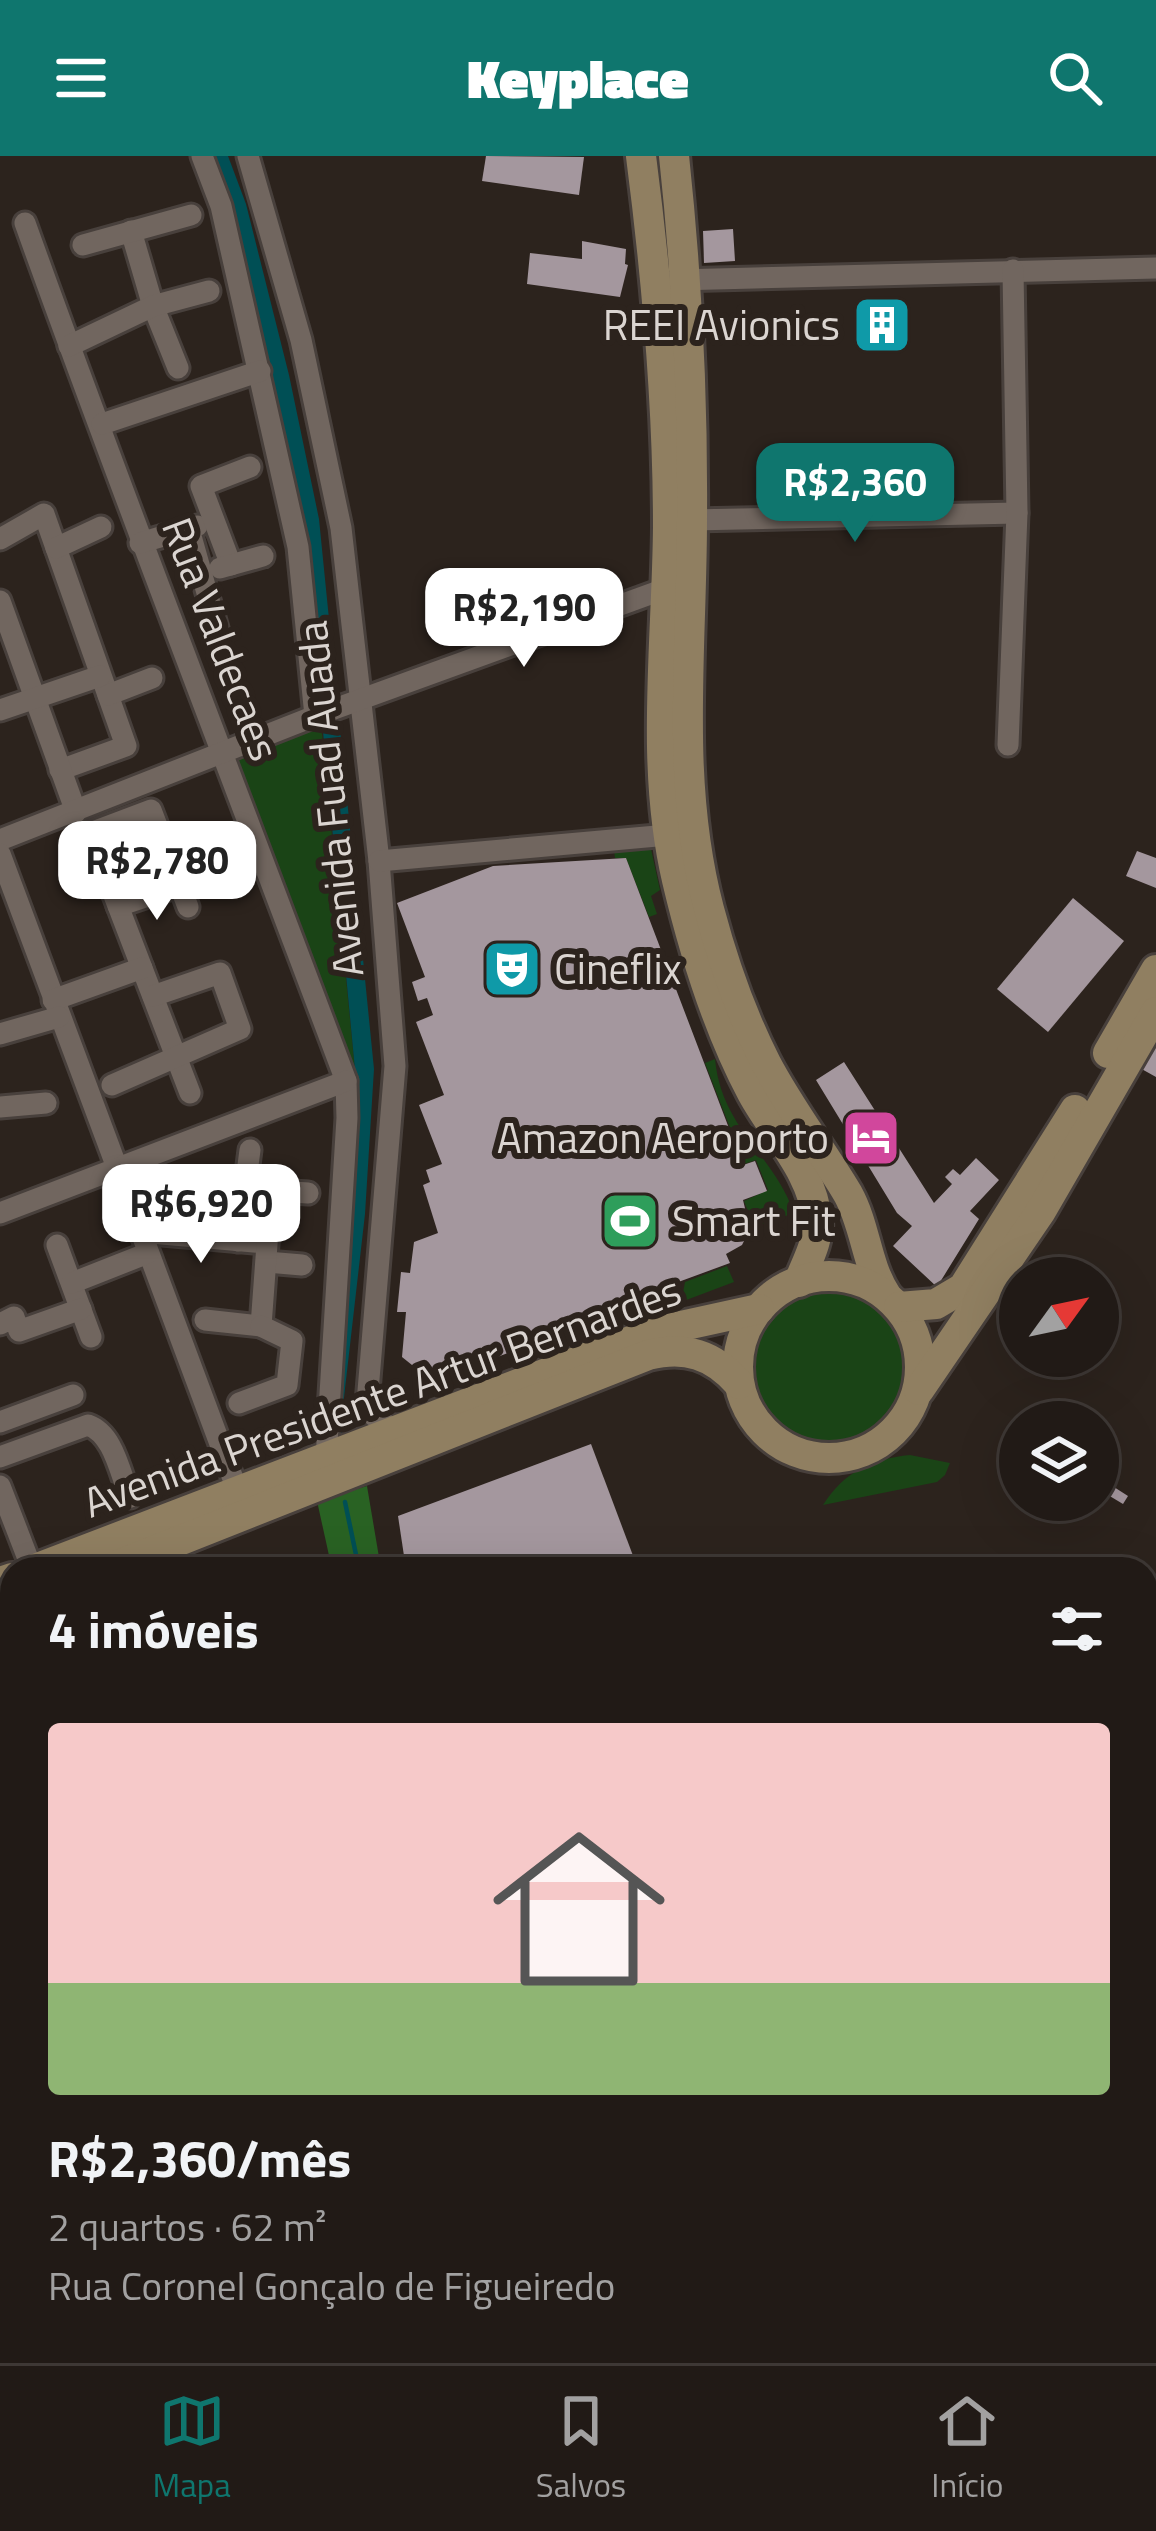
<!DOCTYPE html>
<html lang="pt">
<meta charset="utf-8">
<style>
:root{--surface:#211a16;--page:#2d2723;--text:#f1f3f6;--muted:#a2a1a1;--line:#3e3835;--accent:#0f766e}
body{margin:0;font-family:"Titillium Web",sans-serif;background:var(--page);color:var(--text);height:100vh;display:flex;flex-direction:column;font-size:45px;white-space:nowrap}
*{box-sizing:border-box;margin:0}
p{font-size:39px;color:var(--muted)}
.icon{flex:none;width:66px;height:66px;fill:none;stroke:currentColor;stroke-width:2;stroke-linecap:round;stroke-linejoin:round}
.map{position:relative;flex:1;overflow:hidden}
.sheet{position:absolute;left:0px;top:1401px;width:1158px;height:807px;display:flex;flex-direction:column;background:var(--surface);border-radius:36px 36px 0 0;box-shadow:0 12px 48px #0002,0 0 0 3px var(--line)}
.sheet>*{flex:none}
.needle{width:78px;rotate:57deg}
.buttons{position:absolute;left:999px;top:1101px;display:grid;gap:24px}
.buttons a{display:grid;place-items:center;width:120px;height:120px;border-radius:50%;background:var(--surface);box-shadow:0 12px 48px #0002,0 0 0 3px var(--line);font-size:60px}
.price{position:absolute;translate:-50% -102px;padding:0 27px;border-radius:24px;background:#fff;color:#222;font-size:39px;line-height:78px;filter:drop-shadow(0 3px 6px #0008)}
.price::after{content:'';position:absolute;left:50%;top:72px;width:36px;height:27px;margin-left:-18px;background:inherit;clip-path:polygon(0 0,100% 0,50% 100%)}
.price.selected{background:var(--accent);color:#fff}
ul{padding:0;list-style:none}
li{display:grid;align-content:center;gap:24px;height:636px;padding:0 48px}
li span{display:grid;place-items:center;height:372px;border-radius:12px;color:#555}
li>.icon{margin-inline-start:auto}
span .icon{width:216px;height:216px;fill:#fffc;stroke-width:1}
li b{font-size:51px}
h2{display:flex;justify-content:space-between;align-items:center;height:144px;padding:0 48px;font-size:51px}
header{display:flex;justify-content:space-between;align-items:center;height:156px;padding:0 48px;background:var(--accent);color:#fff;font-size:54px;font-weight:800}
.menu{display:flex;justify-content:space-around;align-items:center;height:168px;border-top:3px solid var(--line);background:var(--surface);font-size:33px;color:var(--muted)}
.menu a{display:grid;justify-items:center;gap:6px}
.menu .selected{color:var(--accent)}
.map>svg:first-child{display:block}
.green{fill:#1a4416}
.forest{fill:#296223}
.water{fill:#004f55}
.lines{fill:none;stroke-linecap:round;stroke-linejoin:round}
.stream{stroke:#004f55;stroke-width:4.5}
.building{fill:#a4979e}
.minor-casing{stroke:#48403c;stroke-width:27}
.secondary-casing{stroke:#48403c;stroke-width:36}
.minor{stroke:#71665f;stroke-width:21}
.secondary{stroke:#907f61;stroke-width:30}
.labels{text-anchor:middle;stroke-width:12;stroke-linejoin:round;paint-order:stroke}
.poi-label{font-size:42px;fill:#dbd5d1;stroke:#2c231d;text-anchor:end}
.street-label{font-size:42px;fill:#dbd5d1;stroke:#2c231d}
</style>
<header><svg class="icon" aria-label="menu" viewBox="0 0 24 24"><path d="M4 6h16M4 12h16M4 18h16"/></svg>Keyplace<svg class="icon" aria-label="search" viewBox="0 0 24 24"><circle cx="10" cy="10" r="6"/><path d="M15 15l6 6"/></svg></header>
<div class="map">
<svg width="1156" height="2207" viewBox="0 0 1156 2207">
<rect width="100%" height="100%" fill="#2c231d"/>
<g class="green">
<polygon points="321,567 355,914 331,1283 350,939 231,601"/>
<polygon points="651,693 660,734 651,740 657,758 649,761 626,702 615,702 614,694"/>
<path d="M715,903c7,71 58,94 79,154l-36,13 -6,-4 -8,-21 24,-11 -12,-30 -12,4 -39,-101z"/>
<polygon points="727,1110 734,1126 636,1163 634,1160 682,1142 685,1126"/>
<circle cx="830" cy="1213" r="78"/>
<path d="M910,1299l40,8 -5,12 -8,7 -114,23c21,-33 48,-46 87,-50z"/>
</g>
<polygon class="forest" points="367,1330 381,1413 332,1413 317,1345"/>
<polygon class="water" points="207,0 228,0 246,48 289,219 319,363 374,913 365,1058 342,1259 350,1268 348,1278 331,1283 355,914 305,385 275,241 235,79"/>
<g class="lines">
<polyline class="stream" points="345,1346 359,1413"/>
</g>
<g class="building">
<polygon points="486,0 584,1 579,39 482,25"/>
<polygon points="733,73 735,105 704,107 703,75"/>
<polygon points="582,85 626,93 625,108 628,109 620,141 527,128 530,97 582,103"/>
<polygon points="896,141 898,180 866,182 864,142"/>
<polygon points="1137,695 1156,702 1156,732 1126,720"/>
<polygon points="626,702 743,1009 755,1005 767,1035 743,1044 750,1073 742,1089 726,1098 730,1107 575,1164 578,1171 432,1225 402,1201 406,1156 397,1156 401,1116 410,1117 414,1086 438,1077 423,1029 430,1026 426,1014 442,1008 419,949 444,939 416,866 433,859 427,842 418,845 412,826 425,821 397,747 493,710"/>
<polygon points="1073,742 1124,785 1048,876 997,833"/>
<polygon points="1156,879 1156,921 1138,911"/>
<polygon points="844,906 934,1047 952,1028 945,1021 953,1013 960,1019 976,1002 999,1024 970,1055 979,1063 937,1131 893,1090 912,1070 897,1057 816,924"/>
<polygon points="591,1288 638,1413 406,1413 398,1360"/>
<polygon points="1103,1324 1128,1340 1123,1348 1098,1333"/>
<polygon points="1146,1731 1156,1737 1156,1769 1146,1786"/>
<polygon points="825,2196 868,2196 862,2207 818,2207"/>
</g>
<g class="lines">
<g class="minor-casing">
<g id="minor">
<polyline points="202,0 221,50 298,391 315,560"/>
<polyline points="248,0 301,184 341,372 379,705 395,910 367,1247 374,1260 395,1275"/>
<path d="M25,67c103,288 214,572 321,858l1,37 -21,341"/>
<polyline points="131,75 153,150 178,212"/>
<polyline points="83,89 191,59"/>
<polyline points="676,124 1156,112"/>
<polyline points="69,190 153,150 209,135"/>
<polyline points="102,268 260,215"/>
<polyline points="692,364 1017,357"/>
<polyline points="189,373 220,483"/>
<polyline points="0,383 44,358 126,590 60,614"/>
<polyline points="140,387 197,370"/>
<polyline points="56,392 101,371"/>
<polyline points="231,409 201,330 250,311"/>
<polyline points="220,412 263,400"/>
<polyline points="0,445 76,656"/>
<polyline points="108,539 152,522"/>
<polyline points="0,554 100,520"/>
<polyline points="1008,589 1017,357 1013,114"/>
<polyline points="0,684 315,560 667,432"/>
<polyline points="0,698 238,1336"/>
<polyline points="168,702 218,685"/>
<polyline points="379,705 668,679"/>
<polyline points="118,750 178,730"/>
<polyline points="188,751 151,654 90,677 190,937"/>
<polyline points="53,844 142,812"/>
<polyline points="0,878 59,861"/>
<polyline points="112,929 240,873 220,817 153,840"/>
<polyline points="0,951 46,947"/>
<polyline points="261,1034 308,1037"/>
<polyline points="0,1057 346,925"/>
<polyline points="139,1076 266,1087"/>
<polyline points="238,1085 250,994"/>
<polyline points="57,1089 91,1181"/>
<polyline points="267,1106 302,1109"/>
<polyline points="72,1127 148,1097"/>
<polyline points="205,1164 261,1170 271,1034"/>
<polyline points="0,1168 14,1161 19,1175 81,1153"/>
<polyline points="239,1247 287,1229 292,1185 261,1170"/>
<polyline points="0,1266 73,1239"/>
<path d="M0,1301l88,-32c26,9 32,49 42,72"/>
<polyline points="0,1330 32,1413"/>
<polyline points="0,1826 12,1822"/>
<polyline points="0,1958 12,1989"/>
<polyline points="0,2101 12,2089"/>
</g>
</g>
<g class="secondary-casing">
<g id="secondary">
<path d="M641,0c16,124 27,246 27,371 -1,116 -18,238 9,353 17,72 40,147 75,213 22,41 62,80 65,128 2,20 -11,42 -18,61"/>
<path d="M674,0c13,121 19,242 18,364 0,131 -17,261 17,389 14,53 32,105 57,154 24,46 56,87 82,131 18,33 18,70 38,101"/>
<polyline points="1108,897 1156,814"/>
<circle cx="829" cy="1211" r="91"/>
<polyline points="899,1151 936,1148 963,1132 1075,954"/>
<polyline points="919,1234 1041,1055 1156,856"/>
<polyline points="35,1413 654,1176 759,1153"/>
<path d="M108,1413l540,-214c37,-9 65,-1 91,29"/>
<polyline points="0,1426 12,1422"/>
<polyline points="0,1453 12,1449"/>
</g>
</g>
<use href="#minor" class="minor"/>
<use href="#secondary" class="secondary"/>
</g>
<defs>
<g id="building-square" transform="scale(3)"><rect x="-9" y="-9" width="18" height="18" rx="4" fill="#0f9aa8" stroke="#2c231d"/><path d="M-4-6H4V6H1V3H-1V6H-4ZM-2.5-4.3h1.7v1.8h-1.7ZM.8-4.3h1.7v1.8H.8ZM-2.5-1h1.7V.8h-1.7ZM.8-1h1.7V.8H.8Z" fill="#fff"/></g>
<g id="theatre-square" transform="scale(3)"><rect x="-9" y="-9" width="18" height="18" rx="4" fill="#0f9aa8" stroke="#2c231d"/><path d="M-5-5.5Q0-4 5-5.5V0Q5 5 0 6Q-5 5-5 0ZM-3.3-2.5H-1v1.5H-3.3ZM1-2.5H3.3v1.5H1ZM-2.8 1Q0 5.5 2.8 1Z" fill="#fff"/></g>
<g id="hotel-square" transform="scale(3)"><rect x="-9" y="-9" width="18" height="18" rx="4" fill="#d1479c" stroke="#2c231d"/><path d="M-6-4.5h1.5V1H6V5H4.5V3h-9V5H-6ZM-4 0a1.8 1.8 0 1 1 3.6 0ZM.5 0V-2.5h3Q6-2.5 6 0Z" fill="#fff"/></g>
<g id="stadium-square" transform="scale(3)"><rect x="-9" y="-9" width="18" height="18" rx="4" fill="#2e9e5b" stroke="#2c231d"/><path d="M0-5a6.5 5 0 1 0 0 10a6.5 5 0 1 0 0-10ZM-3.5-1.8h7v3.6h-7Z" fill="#fff"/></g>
</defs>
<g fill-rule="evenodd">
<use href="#building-square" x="882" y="169"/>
<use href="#theatre-square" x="512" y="813"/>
<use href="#hotel-square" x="871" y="982"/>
<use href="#stadium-square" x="630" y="1065"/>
</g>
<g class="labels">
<g class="poi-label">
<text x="840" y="184">REEI Avionics</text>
<text x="554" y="828" text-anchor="start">Cineflix</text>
<text x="829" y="997">Amazon Aeroporto</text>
<text x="672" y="1080" text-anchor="start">Smart Fit</text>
</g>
<g class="street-label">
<text transform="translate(221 483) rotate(69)" y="15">Rua Valdecaes</text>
<text transform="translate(330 643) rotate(-96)" y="15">Avenida Fuad Auada</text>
<text transform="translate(382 1240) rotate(-20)" y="15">Avenida Presidente Artur Bernardes</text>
</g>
</g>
</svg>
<div class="buttons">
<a><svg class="needle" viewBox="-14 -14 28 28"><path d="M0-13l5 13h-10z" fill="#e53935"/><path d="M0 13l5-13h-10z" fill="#a2a1a1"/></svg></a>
<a><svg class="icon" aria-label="layers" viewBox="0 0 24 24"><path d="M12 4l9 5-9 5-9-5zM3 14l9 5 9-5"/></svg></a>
</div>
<b class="price selected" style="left:855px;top:389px">R$2,360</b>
<b class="price" style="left:524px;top:514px">R$2,190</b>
<b class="price" style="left:157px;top:767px">R$2,780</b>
<b class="price" style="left:201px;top:1110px">R$6,920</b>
<section class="sheet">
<h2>4 imóveis<svg class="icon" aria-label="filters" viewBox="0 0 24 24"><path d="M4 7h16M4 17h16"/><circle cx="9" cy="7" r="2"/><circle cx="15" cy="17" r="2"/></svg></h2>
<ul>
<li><span style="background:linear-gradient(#f6c9c9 70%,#8fb573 0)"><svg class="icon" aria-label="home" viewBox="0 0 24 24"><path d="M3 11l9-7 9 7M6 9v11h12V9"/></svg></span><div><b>R$2,360/mês</b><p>2 quartos · 62 m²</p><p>Rua Coronel Gonçalo de Figueiredo</p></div></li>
</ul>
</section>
</div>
<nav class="menu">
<a class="selected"><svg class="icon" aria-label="map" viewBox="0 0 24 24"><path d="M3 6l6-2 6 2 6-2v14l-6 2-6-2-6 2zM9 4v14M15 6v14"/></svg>Mapa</a>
<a><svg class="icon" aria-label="saved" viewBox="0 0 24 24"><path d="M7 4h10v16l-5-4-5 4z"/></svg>Salvos</a>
<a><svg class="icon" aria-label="home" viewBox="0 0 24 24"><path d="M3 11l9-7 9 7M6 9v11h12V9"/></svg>Início</a>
</nav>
